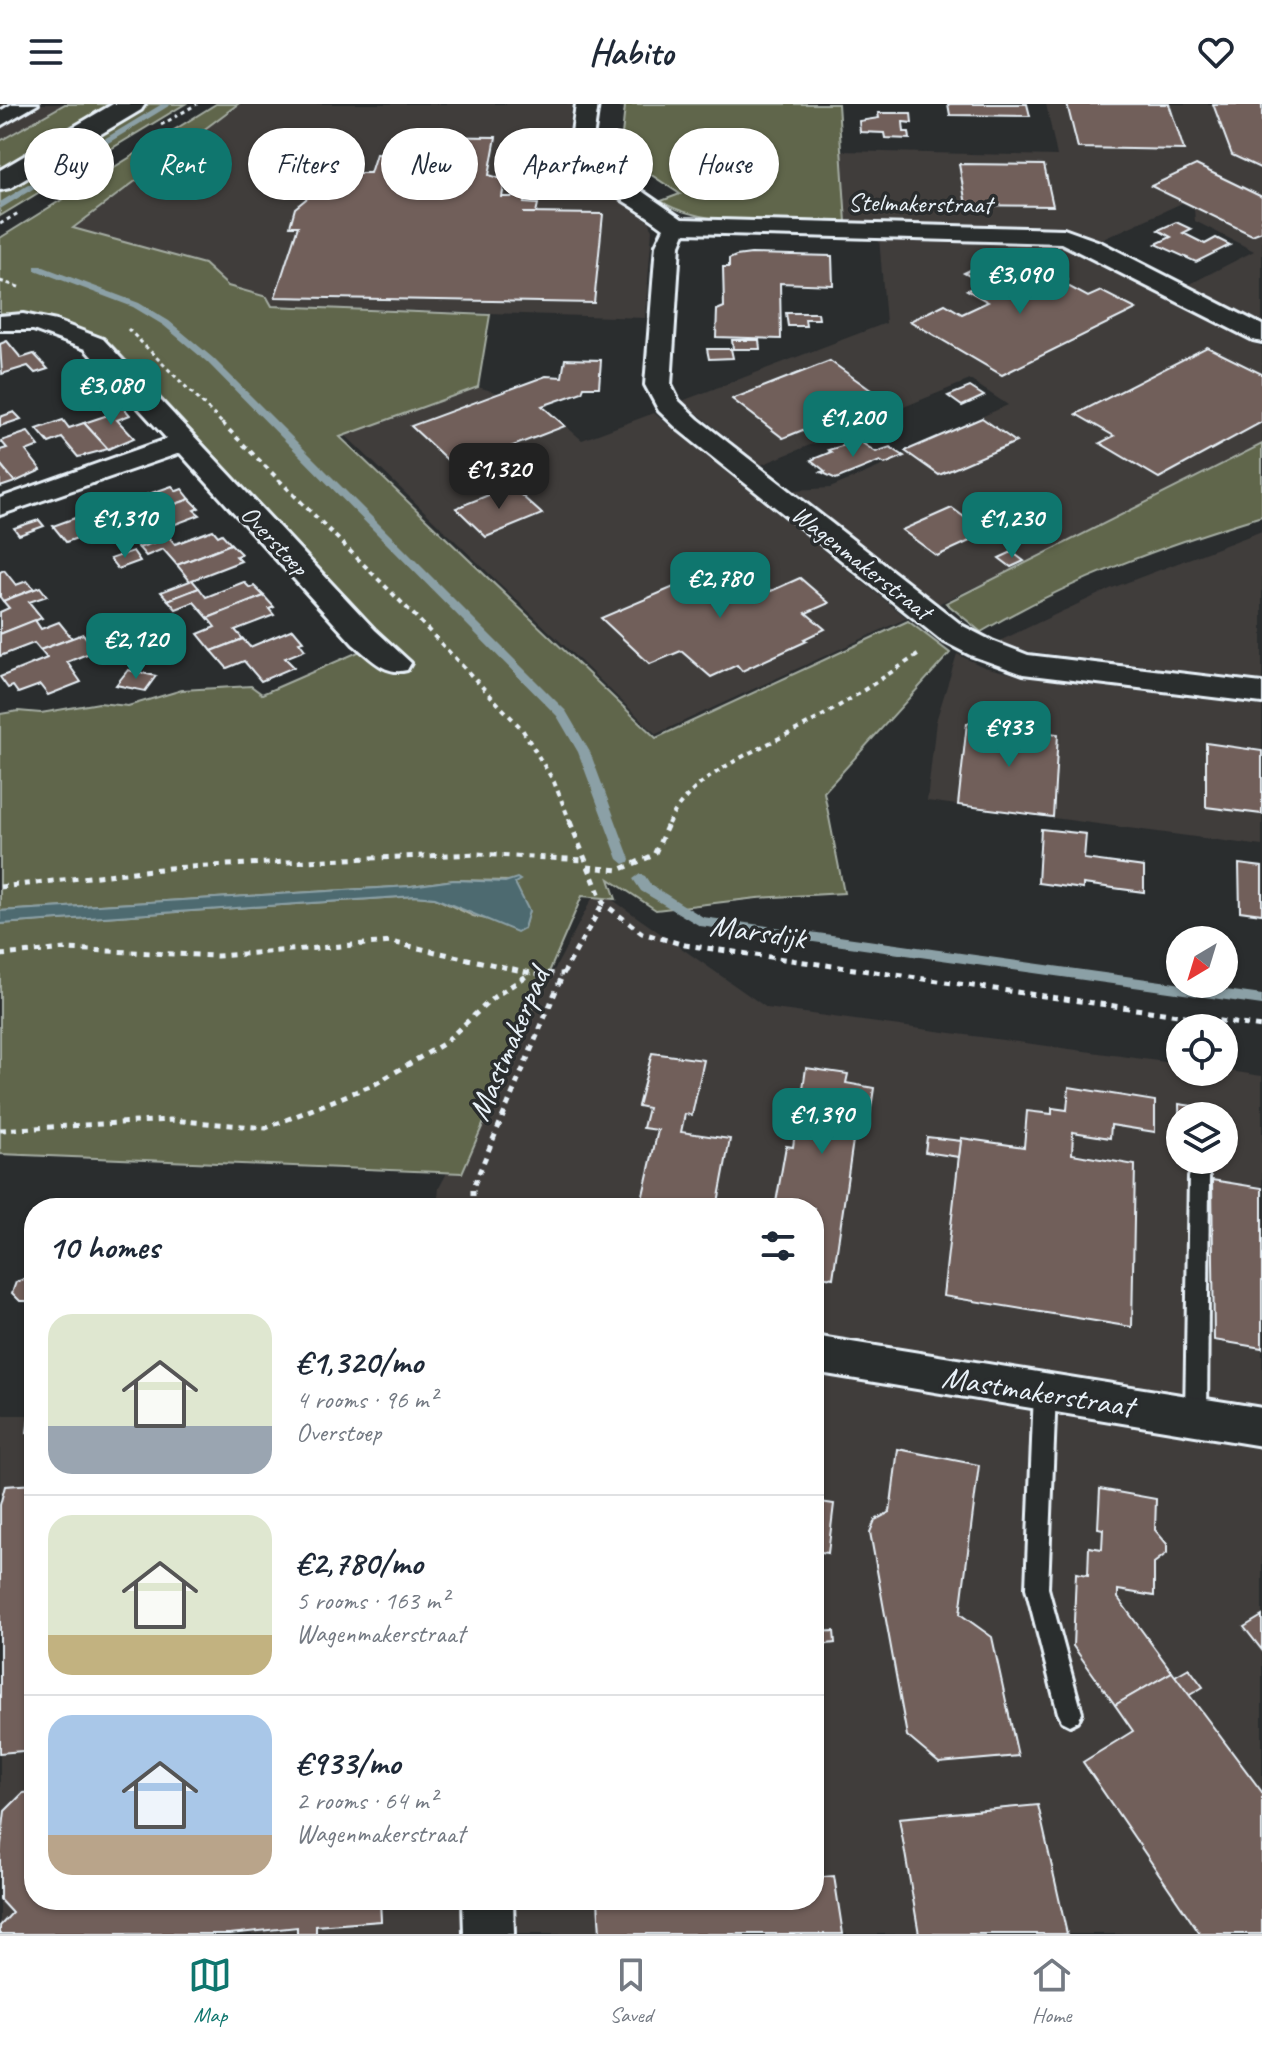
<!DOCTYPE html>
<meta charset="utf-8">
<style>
:root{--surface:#fff;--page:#f2f2f3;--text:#1f2937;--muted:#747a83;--line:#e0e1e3;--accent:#0f766e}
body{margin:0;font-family:Caveat,sans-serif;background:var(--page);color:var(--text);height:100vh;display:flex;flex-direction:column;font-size:30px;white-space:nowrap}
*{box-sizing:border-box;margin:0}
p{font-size:26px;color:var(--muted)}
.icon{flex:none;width:44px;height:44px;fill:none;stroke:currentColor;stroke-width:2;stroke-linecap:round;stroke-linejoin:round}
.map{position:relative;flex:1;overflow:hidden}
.side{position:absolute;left:24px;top:1094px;width:800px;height:712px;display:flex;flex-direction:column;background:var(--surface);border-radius:32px;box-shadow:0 2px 6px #0004}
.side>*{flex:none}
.guide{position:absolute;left:24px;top:24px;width:800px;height:72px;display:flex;gap:16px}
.needle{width:52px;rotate:218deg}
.buttons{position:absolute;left:1166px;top:822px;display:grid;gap:16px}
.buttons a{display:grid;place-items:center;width:72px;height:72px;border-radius:50%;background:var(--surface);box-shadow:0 2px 6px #0004;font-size:40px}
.price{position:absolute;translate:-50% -68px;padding:0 18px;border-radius:16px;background:var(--accent);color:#fff;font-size:26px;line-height:52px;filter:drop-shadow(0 2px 4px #0008)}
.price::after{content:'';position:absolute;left:50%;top:48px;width:24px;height:18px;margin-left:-12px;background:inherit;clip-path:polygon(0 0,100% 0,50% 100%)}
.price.selected{background:#222;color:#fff}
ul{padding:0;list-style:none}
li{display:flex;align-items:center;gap:24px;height:200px;padding:0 24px}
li+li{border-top:2px solid var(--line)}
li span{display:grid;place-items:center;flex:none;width:224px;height:160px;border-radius:24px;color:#555}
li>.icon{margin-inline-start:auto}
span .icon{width:96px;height:96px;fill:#fffc;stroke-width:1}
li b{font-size:34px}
h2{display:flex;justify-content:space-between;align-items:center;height:96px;padding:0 24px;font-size:34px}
.chip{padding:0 28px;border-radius:36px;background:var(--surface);box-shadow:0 2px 6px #0004;font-size:28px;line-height:72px}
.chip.selected{background:var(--accent);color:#fff}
header{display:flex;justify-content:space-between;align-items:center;height:104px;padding:0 24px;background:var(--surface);font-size:36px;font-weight:800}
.tab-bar{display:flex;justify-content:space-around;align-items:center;height:112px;border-top:2px solid var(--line);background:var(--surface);font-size:22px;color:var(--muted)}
.tab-bar a{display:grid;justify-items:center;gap:4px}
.tab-bar .selected{color:var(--accent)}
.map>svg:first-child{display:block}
.built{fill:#3f3c3b;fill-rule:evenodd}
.green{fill:#61664c;stroke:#a4aca2;stroke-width:2}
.water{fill:#4d6a70;stroke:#8ba0a6;stroke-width:2}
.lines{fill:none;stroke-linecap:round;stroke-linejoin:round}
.stream{fill:#8ba0a6;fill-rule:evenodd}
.building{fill:#715f5a;stroke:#e8f1f8;stroke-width:2}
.service-casing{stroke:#e8f1f8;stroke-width:6}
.minor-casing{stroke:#e8f1f8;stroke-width:6}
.tertiary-casing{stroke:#e8f1f8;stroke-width:6}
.path-far2{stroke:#e8f1f8;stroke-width:3;stroke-dasharray:4 4;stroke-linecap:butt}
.path-far1{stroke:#e8f1f8;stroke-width:4;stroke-dasharray:5 5;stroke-linecap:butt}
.path{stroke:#e8f1f8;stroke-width:5;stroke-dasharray:6 6;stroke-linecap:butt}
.service{fill:#2a2d2e;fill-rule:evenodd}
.minor{fill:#2a2d2e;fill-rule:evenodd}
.tertiary{fill:#2a2d2e;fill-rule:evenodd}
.labels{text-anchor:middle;stroke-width:7;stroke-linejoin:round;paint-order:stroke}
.far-street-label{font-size:26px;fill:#e8f1f8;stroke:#2a2d2e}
.street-label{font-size:32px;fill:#e8f1f8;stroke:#2a2d2e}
</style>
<header><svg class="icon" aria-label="menu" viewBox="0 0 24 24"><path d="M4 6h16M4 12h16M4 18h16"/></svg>Habito<svg class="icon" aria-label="heart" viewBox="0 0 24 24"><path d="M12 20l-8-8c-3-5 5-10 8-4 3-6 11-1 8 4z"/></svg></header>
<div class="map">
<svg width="1262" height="1830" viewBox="0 0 1262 1830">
<rect width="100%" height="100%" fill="#2a2d2e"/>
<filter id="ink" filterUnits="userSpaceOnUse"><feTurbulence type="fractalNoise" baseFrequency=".0125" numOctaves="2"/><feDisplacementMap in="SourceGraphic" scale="16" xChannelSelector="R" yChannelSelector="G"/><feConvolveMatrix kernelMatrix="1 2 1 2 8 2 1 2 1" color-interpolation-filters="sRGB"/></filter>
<g filter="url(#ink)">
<g class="built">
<polygon points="0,0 101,0 0,58"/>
<polygon points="239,0 572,0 566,48 570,60 650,118 652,126 645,214 271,202 228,182 204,160 72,124"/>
<polygon points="1046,0 1262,0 1262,221 1186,182 1254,147 1195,117 1194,105 1182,99 1099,137 1069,127 1042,122 846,118 841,47 1057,52"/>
<polygon points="879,134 1035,137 1064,142 1262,243 1262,340 1154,400 938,500 794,386 830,384 903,353 905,347 1008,301 970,276 761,361 682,297 886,219"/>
<polygon points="478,283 542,302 582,336 654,309 907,514 656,630 345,331"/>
<polygon points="1262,427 1262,576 1025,547 995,539 1112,484"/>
<polygon points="957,550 984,563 1026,573 1262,602 1262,742 927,697 936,617"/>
<path d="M597,785l170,119 413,56v8l44,-2 38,6v858h-1262v-519h34v485h780v-692h-377l2,-20zM1180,1012h44v44h-44z"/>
</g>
<g class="green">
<polygon points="65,0 110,0 0,65 0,37"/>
<polygon points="149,0 185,0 0,112 0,89"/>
<polygon points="216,0 238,0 73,124 204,160 228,182 267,193 272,202 490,211 478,283 340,333 656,634 908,517 950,549 824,688 844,789 757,794 656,806 609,775 616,795 582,792 462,1069 0,1050 0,820 415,792 435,794 473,812 524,824 528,807 512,777 454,776 411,782 0,807 0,610 18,607 41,609 99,599 128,602 182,586 251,582 262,590 386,536 112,241 104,235 27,211 0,209 0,134"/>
<path d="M601,0h237l8,118c-52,-1 -143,7 -185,-21l19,-7 -60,-40 5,-48z"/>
<path d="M1262,340v72c-97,29 -193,64 -281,116l-35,-29z"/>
</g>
<polygon class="water" points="517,774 520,776 515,779 529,807 524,824 517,828 435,794 415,792 0,820 0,807 411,782 454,776 505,778"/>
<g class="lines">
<g class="stream">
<polygon points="162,0 172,0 0,105 0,98"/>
<polygon points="35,162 41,162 139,199 169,217 213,254 566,607 590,648 630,755 629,758 624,760 618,755 578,648 557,612 207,258 163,221 133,203 35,166"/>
<polygon points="640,770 645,772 651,781 703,813 1262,891 1262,901 700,822 641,787 633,775"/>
</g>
</g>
<g class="building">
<polygon points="948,0 1027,0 1030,12 950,11"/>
<polygon points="1067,0 1169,0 1184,46 1078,44"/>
<polygon points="1213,0 1262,0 1262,65 1232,51"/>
<polygon points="878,9 911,9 912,19 903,18 904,28 909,28 910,35 885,34 884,29 860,28 859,17 879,14"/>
<polygon points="413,32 496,33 489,71 505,76 502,93 525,93 524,99 538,100 536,109 523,109 603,110 594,199 275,193 298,122 290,122 295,104 338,69 370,69 376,50 408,51"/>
<polygon points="959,60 1044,61 1053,102 966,101"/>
<polygon points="1196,61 1262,93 1262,127 1252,131 1151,82"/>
<polygon points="1176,118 1191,125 1183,129 1205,140 1216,134 1230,141 1196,158 1156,140 1171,133 1158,126"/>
<polygon points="751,150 832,152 833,181 780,179 781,235 716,233 717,206 724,203 723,163 729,163 729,155 736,152"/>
<polygon points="1023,155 1067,176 1062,179 1088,193 1101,187 1136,205 1002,271 910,217 945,200 962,210 988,198 967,186 985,180 964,169 986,158 1002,167"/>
<polygon points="786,209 818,209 819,215 805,215 806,222 788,222"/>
<polygon points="732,236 759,236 760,245 733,245"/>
<polygon points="7,237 21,254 34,250 48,265 35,269 28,262 2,270 0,240"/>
<polygon points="1207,243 1262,270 1262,318 1159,374 1100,339 1114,332 1076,310"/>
<polygon points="707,245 731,245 733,254 709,255"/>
<polygon points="565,255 601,256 599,283 584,283 582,288 542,302 565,322 456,364 411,322 546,272 562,273"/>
<polygon points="830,257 882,294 783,334 732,295"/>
<polygon points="970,283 984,292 962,302 948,292"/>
<polygon points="118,297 130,311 117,316 134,334 108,345 84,319 111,310 104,302"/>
<polygon points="14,308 21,315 0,322 0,313"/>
<polygon points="982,314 1016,338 939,371 905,347"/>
<polygon points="63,316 69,324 84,319 108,345 78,353 62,334 49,339 37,325"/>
<polygon points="28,328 39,342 26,347 41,366 15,378 0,360 0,346 7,344 1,337"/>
<polygon points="859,337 876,348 890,343 904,352 885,360 880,357 836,375 821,368 825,367 811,356 831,348 828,346"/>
<polygon points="0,360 15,378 0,383"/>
<polygon points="172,382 177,387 182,385 190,395 136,414 123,399"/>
<polygon points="511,382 542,410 486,433 456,404"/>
<polygon points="190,395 199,404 194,406 200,411 162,425 169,433 139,444 125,428 142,422 136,414"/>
<polygon points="952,404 983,427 970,432 974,435 937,452 902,426"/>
<polygon points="75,414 88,430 66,438 53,422"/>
<polygon points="39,416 44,422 19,431 14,424"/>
<polygon points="213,426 218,432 222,430 231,440 177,461 163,445 146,452 139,444 169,433 175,440"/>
<polygon points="231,440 241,450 236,452 241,457 192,476 199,484 168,496 161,488 190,477 177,461"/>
<polygon points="133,447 140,457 118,465 110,455"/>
<polygon points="1012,448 1024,457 1011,463 999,454"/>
<polygon points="735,457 771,487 800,474 829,499 806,509 825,525 804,535 807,537 742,567 737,561 711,573 681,547 650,560 601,514"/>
<polygon points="4,466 16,481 27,477 34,485 3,497 0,493 0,468"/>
<polygon points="244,478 250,484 254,482 264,492 208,514 194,498 176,505 168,496 199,484 206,493"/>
<polygon points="40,483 47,492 29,498 42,514 0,530 0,508 9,504 3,497"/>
<polygon points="264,492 274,503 269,505 274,511 235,526 243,535 212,547 198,530 215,523 208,514"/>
<polygon points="35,516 41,525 59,518 72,534 40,546 34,539 0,552 0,530"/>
<polygon points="293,525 303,537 299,538 305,546 285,554 294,563 261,577 244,557 227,564 212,547 243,535 250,543"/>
<polygon points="83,530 97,546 67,558 81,578 48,591 40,581 18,589 13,582 8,584 0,573 47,554 40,546"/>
<polygon points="128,566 156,572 145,587 116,581"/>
<polygon points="989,615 1006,618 1005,623 1058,630 1053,713 958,701 967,619 988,621"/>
<polygon points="1206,639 1262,647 1262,710 1206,703"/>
<polygon points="1041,725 1086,730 1084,755 1144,763 1144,788 1083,780 1083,785 1038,779"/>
<polygon points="1239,760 1262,763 1262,810 1240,807"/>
<polygon points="652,949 704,956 692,1011 685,1010 681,1028 730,1035 717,1104 640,1104 658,1026 643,1024 648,1004 638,1002"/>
<polygon points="806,964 848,970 846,979 874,984 870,1011 857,1009 833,1174 814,1171 814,1104 775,1104 786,1042 793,1043 796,1021 783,1019 788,989 802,992"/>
<polygon points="1069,983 1155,997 1155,1028 1111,1021 1110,1034 1073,1028 1072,1050 1135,1061 1132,1223 943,1192 961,1034 1024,1043 1027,1007 1052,1010 1052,1004 1067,1006"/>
<polygon points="1179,1000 1220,1006 1220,1012 1180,1012 1180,1050"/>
<polygon points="927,1033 961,1037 959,1053 925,1048"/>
<polygon points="1212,1076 1262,1084 1262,1244 1214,1236"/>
<polygon points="33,1134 34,1197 20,1197 12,1189 16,1178 27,1174"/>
<polygon points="34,1272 34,1328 27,1329"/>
<polygon points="898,1345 979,1361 960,1510 992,1533 1018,1652 939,1659 907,1632 870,1428 875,1416 890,1408"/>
<polygon points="34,1380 34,1646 0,1649 0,1401 5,1382"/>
<polygon points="1100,1385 1156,1395 1155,1426 1167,1440 1167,1449 1154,1459 1154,1492 1118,1486 1118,1494 1172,1568 1115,1601 1073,1542 1076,1469 1088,1471 1089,1443 1102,1445 1103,1425 1098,1424"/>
<polygon points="814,1397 834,1400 828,1449 814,1447"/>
<polygon points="814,1458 816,1458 825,1511 814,1512"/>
<polygon points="1262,1512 1262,1546 1244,1523"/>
<polygon points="834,1527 835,1539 818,1541 817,1528"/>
<polygon points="1189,1564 1203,1583 1188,1592 1175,1572"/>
<polygon points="1172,1568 1262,1688 1262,1830 1200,1830 1083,1658 1133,1627 1115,1601"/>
<polygon points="34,1659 34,1796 380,1796 381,1817 316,1822 316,1830 297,1830 297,1823 230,1830 0,1830 0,1822 12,1809 0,1796 0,1749 5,1707 23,1689 31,1688"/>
<polygon points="1038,1701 1067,1830 919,1830 899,1714"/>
<polygon points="834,1772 843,1830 600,1830 598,1796 814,1796 814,1774"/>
</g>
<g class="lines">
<g class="service-casing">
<g id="service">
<polygon points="1199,1065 1206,1067 1209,1073 1207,1312 1203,1319 1196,1322 1189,1319 1185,1312 1189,1073 1192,1067"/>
<polygon points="1045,1279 1052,1281 1056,1288 1048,1484 1082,1609 1078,1617 1070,1621 1062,1617 1058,1609 1026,1484 1034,1288 1038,1281"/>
</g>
</g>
<g class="minor-casing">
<g id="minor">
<polygon points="12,0 38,0 0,22 0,7"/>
<path d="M576,0h22l-7,49 6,7 85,59 382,10 36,13 162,83v17l-9,-2 -192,-97 -376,-10 -5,12 -9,140 8,16 19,18 265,207 29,15 36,14 234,28v20l-239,-29 -53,-19 -29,-15 -261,-209 -21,-20 -14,-26 11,-140 8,-17c-32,-25 -71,-40 -95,-74z"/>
<path d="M23,210l33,7 47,18 272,291 36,33 -4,7c-23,6 -37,-13 -54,-26l-173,-191 -180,62v-17l167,-59 -82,-90 -52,-19h-33v-14z"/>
<polygon points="814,1232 1262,1304 1262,1342 814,1268"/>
<polygon points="463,1796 513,1796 514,1830 464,1830"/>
</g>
</g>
<g class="tertiary-casing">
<polygon id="tertiary" points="113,0 145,0 141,6 10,84 0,86 0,66"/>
</g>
<g class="path-far2">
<polyline points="161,21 197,0"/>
<polyline points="0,120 20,108"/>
<polyline points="0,177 22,184"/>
<polyline points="128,225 224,321"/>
</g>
<g class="path-far1">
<polyline points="222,319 415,512 522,625 554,678 571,720"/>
<path d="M668,720c24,-53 101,-78 149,-105 35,-20 69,-44 104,-66"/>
</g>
<g class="path">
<polyline points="570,718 603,799 642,829 685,841 1262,923"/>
<polyline points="587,763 619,766 654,751 669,718"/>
<polyline points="0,783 169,764 347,755 478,750 584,756"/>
<polyline points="0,851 66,845 217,852 391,838 531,869 563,870"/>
<polyline points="0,1026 170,1016 266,1024 375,980 443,940 494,893 531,869"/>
<polyline points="473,1104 473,1083 563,870 603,799"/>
</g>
<use href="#service" class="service"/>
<use href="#minor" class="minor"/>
<use href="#tertiary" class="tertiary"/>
</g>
</g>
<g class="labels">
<g class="far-street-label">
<text transform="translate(920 99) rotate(1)" y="9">Stelmakerstraat</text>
<text transform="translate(275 436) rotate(47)" y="9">Overstoep</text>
<text transform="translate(862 458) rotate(38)" y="9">Wagenmakerstraat</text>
</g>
<g class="street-label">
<text transform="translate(758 827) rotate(8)" y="11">Marsdijk</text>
<text transform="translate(508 940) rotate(-67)" y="11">Mastmakerpad</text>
<text transform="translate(1038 1287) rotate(9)" y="11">Mastmakerstraat</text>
</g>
</g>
</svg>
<div class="buttons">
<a><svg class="needle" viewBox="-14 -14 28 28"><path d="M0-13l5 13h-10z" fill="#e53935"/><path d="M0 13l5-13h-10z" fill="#747a83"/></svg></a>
<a><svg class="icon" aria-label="locate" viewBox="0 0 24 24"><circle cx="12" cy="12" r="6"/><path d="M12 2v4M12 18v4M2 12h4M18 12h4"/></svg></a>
<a><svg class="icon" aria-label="layers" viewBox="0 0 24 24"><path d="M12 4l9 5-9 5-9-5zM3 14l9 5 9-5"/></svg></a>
</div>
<b class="price" style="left:1020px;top:212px">€3,090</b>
<b class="price" style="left:111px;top:323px">€3,080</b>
<b class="price" style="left:853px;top:355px">€1,200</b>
<b class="price selected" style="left:499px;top:407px">€1,320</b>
<b class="price" style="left:125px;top:456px">€1,310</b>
<b class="price" style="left:1012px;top:456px">€1,230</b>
<b class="price" style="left:720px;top:516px">€2,780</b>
<b class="price" style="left:136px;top:577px">€2,120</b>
<b class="price" style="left:1009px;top:665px">€933</b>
<b class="price" style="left:822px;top:1052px">€1,390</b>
<div class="guide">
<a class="chip">Buy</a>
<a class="chip selected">Rent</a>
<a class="chip">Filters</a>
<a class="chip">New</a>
<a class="chip">Apartment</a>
<a class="chip">House</a>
</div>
<section class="side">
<h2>10 homes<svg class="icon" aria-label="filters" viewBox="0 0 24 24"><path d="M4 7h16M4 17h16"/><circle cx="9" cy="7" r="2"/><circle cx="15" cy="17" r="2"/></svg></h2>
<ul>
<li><span style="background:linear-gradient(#dfe7d0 70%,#9aa5b1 0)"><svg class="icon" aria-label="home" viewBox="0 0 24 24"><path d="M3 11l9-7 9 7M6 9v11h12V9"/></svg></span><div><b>€1,320/mo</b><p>4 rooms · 96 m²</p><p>Overstoep</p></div></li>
<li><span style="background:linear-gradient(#dfe7d0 75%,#c2b280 0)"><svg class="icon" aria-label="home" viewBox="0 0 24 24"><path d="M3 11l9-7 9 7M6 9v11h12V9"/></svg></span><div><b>€2,780/mo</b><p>5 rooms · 163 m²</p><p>Wagenmakerstraat</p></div></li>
<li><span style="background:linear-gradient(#a9c7e8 75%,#b9a48a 0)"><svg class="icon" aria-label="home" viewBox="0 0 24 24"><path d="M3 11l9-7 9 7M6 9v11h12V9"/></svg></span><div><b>€933/mo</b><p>2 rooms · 64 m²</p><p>Wagenmakerstraat</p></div></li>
</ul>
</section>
</div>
<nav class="tab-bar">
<a class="selected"><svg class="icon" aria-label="map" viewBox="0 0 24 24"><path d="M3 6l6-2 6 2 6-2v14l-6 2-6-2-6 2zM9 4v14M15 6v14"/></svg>Map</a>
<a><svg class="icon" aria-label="saved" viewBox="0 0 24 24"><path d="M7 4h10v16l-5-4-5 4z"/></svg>Saved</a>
<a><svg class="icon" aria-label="home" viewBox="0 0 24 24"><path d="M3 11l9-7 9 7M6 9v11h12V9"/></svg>Home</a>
</nav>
